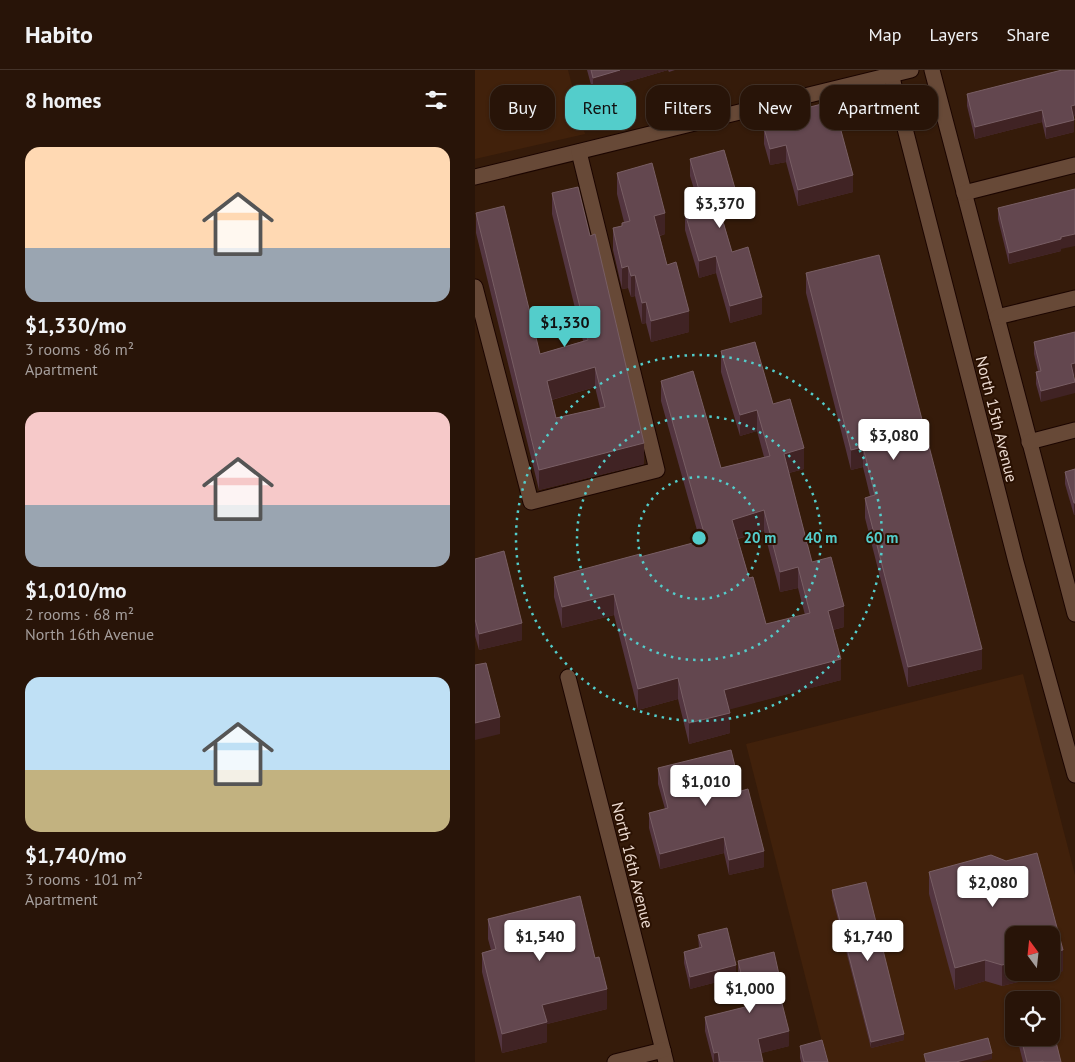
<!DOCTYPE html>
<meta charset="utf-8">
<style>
:root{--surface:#281408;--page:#301d12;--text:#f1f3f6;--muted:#a59e9c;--line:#443329;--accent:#53cdcb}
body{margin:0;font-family:"PT Sans",sans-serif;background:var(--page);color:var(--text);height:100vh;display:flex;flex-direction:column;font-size:19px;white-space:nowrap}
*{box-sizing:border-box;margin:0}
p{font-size:16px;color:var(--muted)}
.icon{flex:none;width:28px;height:28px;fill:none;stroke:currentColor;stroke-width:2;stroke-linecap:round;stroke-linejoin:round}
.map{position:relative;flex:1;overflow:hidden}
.drawer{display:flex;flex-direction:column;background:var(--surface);width:475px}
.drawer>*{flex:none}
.guide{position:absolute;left:15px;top:15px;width:475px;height:45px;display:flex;gap:10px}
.needle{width:32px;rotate:345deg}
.tools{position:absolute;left:530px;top:856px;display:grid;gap:10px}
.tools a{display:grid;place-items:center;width:55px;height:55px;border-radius:10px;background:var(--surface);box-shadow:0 1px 4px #0004,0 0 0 1px var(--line);font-size:25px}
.price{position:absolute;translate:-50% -42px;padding:0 11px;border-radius:5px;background:#fff;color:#222;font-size:16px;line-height:32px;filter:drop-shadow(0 1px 2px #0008)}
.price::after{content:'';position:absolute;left:50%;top:30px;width:15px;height:11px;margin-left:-8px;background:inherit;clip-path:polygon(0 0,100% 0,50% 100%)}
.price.on{background:var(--accent);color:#111}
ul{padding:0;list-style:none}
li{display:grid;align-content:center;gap:10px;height:265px;padding:0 25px}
li span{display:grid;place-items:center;height:155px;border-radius:15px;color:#555}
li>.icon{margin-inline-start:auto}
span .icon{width:90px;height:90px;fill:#fffc;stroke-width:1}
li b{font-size:21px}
h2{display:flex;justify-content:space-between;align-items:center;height:60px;padding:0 25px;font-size:21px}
.chip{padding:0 18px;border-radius:15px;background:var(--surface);box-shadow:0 1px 4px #0004,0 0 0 1px var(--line);font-size:18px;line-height:45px}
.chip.on{background:var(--accent);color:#111}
header{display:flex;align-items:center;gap:30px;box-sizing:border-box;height:70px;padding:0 25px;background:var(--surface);border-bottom:1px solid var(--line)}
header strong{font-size:24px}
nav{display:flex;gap:28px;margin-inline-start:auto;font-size:18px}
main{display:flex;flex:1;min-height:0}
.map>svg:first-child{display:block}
.built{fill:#41210b;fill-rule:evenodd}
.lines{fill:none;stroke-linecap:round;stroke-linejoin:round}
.minor-casing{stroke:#1b0500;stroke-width:17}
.minor{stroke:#674937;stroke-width:15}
.wall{fill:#533540;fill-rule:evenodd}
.shaded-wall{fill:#402324}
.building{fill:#63474f;stroke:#785e64;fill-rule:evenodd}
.ring{fill:none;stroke:#53cdcb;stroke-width:2.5;stroke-dasharray:2.5 5}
.labels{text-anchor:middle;stroke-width:4;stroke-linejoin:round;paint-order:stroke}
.street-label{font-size:16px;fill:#ecdad0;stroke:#2a1102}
.centre{fill:#53cdcb;stroke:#2a1102;stroke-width:2.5}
.ring-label{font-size:15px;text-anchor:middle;font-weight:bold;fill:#53cdcb;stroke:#2a1102;stroke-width:4;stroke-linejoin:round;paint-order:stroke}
</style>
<header>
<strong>Habito</strong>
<nav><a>Map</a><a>Layers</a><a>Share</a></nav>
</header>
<main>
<section class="drawer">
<h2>8 homes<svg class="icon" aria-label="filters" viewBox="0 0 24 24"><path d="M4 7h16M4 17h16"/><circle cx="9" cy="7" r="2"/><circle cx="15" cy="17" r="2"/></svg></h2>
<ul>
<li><span style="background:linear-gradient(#ffd9b3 65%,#9aa5b1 0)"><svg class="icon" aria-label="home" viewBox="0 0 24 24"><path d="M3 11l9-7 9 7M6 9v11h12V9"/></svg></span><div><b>$1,330/mo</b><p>3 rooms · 86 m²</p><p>Apartment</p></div></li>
<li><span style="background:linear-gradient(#f6c9c9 60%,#9aa5b1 0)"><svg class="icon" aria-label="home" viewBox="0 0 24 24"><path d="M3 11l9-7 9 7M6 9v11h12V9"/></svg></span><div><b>$1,010/mo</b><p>2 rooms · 68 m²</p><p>North 16th Avenue</p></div></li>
<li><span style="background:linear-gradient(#bfe0f5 60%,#c2b280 0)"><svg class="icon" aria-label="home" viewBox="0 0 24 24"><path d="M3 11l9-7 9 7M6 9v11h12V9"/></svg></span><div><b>$1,740/mo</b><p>3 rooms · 101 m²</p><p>Apartment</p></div></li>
</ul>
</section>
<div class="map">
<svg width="600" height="992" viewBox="0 0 600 992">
<rect width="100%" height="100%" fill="#351b0a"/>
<g class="built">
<polygon points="0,0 93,0 110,64 0,89"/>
<path d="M548,604l52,201v187h-248l-81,-318zM539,865h37v37h-37zM539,930h37v38h-37z"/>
</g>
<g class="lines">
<g class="minor-casing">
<g id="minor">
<polyline points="415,0 541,492 600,705"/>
<polyline points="457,0 600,544"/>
<polyline points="0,107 436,0"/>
<polyline points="489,123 600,95"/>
<polyline points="0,217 56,432 182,400 104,82"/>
<polyline points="522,247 600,228"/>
<polyline points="554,372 600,360"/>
<polyline points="93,607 191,992"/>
<polyline points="140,992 188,980"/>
</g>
</g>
<use href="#minor" class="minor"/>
</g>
<g class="wall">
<polygon points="112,0 200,0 194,2 193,0 118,22"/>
<polygon points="492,24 598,47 599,62 571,69 567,52 500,69 492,36"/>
<polygon points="320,41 378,122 323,136 311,92 295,95 289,74 289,58 320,49"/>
<polygon points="215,89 263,146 248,150 257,182 287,244 255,253 241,203 224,208 210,160 210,143 225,139 215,106"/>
<polygon points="142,103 190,164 185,166 192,195 214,262 176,272 171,253 167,254 160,226 156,227 153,218 147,219 138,180 138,158 147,156 147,153 149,152 142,124"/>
<path d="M77,123l92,271 -105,26 -63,-257v-20l64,141 43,-13 -31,-127zM120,317l5,21 -44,10 -4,-18z"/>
<polygon points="523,138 586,179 586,181 534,194 523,149"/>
<polygon points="331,203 507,599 433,617 390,448 390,428 395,426 388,397 376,400 331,223"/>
<polygon points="600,262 600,305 566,332 561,314 561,302 563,301 559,284 559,272"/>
<path d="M246,281l52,53 31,65 -15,4 23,89 32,65 -11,3 8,50 -112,29 1,24 -41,11 -11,-45 -40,11 -24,-95 -52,13 -8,-31v-20l86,-20 60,-16 -39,-140v-20l60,87 43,-11 -7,-26 -17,5 -19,-64zM289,461l16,61 18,-4 7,27 -39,9 -17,-46 -11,-39z"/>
<polygon points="600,399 600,445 599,445 590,414 590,402"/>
<polygon points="0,489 47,570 4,580 0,566"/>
<polygon points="183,698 266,721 289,797 254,805 249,783 185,799 174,758 174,743 190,739 183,714"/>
<polygon points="454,802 588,901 527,916 510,911 480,920 454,824"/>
<polygon points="357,820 429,970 396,978 357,826"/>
<polygon points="13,849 132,939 72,954 72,972 27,983 7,902 7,883 16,880 13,869"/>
<polygon points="223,865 261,907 215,919 209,893 209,882 224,878"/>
<polygon points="263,891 305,923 304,924 314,976 286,983 288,992 238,992 230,961 230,947 271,937 263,905"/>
<polygon points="542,968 576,968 586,992 548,992"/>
<polygon points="325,976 353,992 326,992 325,988"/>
</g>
<g class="shaded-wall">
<polygon points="145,0 193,0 118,22 118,8"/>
<polygon points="600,35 600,46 596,48 596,36"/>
<polygon points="567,40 567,52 500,69 500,57"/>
<polygon points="599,50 599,62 571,69 571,57"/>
<polygon points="311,75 311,92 295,95 295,79"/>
<polygon points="378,105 378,122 323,136 323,120"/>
<polygon points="263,129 263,146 243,152 243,135"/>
<polygon points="190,143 190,164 179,167 179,146"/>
<polygon points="600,164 600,176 586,179 586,181 534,194 534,183 586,167"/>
<polygon points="241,186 241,203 224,208 224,191"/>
<polygon points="153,196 153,218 147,219 147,198"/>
<polygon points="160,205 160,226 156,227 156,206"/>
<polygon points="287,227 287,244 255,253 255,236"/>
<polygon points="171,232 171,253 167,254 167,233"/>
<polygon points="214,241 214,262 176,272 176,251"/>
<polygon points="600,293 600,305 596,306 596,294"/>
<polygon points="120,297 120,317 72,331 72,311"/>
<polygon points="600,312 600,323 566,332 566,321"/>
<polygon points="282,340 282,361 265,366 265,345"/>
<polygon points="169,373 169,394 64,420 64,400"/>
<polygon points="388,377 388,397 376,400 376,380"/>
<polygon points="329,378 329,399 309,404 309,384"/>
<rect x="599" y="433" width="1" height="12"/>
<polygon points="289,440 289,461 257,470 257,450"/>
<polygon points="323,497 323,518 305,522 305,502"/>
<polygon points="139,524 139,545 87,558 87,537"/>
<polygon points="369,536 369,557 353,561 353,541"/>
<polygon points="47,553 47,570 4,580 4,564"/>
<polygon points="507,579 507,599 433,617 433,597"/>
<polygon points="366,589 366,610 249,641 249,620"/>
<polygon points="203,608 203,629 163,640 163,619"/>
<polygon points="255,643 255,663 214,674 214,653"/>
<polygon points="25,647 25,664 0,670 0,653"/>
<polygon points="249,767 249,783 185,799 185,784"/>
<polygon points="289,781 289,797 254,805 254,790"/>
<polygon points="588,880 588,901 527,916 527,895 539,892 539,902 576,902 576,882"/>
<polygon points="510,890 510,911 480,920 480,898"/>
<polygon points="261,895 261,907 215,919 215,907"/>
<polygon points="305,909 305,923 301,924 301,910"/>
<polygon points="132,919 132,939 72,954 72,972 27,983 27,964 67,935"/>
<polygon points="314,961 314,976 283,984 283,969"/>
<polygon points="429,964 429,970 396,978 396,972"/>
<polygon points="243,982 243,992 239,992 239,983"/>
<polygon points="517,983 517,989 505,992 481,992"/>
</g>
<g class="building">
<polygon points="116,0 145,0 118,8"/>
<polygon points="587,0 600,0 600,35 596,36 599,50 571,57 567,40 500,57 492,24"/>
<polygon points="358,31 378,105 323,120 311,75 295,79 289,58 322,49 320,41"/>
<polygon points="249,80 263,129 243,135 257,182 273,177 287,227 255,236 241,186 224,191 210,143 229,137 215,89"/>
<polygon points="177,93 190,143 179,146 192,195 201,192 214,241 176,251 171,232 167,233 160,205 156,206 153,196 147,198 138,158 147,156 147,153 155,151 142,103"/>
<path d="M103,117l12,49 5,-2 49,209 -105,27 -63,-257 28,-7 36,148 48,-14 -36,-147zM120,297l10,40 -49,11 -9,-37z"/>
<polygon points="600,119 600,164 586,167 586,169 534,183 523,138"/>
<polygon points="404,185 507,579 433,597 390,428 400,425 388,377 376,380 331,203"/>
<polygon points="600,262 600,293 596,294 600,312 566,321 561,302 566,301 559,272"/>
<path d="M280,272l18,62 17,-5 14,49 -20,6 28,108 19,-5 13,49 -16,5 13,48 -117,31 6,23 -41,10 -11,-45 -40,11 -24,-95 -52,13 -8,-30 86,-23v3l64,-17 -2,-7h2l-43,-152 32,-10 28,97 49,-12 -13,-46 -17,5 -19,-64zM289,440l16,62 18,-5 12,46 -44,11 -13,-47 -4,1 -17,-58z"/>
<polygon points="600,399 600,433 599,433 590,402"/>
<polygon points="29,481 47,553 4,564 0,549 0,489"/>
<polygon points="11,593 25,647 0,653 0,595"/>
<polygon points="256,680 266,721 273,719 289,781 254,790 249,767 185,784 174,743 193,738 183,698"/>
<polygon points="562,783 588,880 576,882 576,865 539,865 539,892 527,895 510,890 480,898 454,802 516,785 531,791"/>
<polygon points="391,812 429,964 396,972 357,820"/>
<polygon points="105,826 120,888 124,887 132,919 67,935 72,952 27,964 7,883 21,879 13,849"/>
<polygon points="252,858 261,895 215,907 209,882 227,877 223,865"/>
<polygon points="299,882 305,909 301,910 314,961 283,969 288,992 245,992 243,982 239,983 230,947 274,936 263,891"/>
<polygon points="576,952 586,992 568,992 568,991 564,992 552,992 546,968 576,968"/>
<polygon points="513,968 517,983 481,992 451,992 449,984"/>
<polygon points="347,970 353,992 329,992 325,976"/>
</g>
<g class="ring">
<circle cx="224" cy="468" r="61"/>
<circle cx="224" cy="468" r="122"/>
<circle cx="224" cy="468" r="183"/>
</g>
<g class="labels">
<g class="street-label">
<text transform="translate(522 349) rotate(76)" y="6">North 15th Avenue</text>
<text transform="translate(158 795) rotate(76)" y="6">North 16th Avenue</text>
</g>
</g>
<circle cx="224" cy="468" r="8" class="centre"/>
<g class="ring-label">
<text x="285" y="473">20 m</text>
<text x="346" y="473">40 m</text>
<text x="407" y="473">60 m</text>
</g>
</svg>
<div class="tools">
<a><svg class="needle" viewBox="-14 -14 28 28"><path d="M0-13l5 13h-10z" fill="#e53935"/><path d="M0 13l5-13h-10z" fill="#a59e9c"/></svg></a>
<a><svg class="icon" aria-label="locate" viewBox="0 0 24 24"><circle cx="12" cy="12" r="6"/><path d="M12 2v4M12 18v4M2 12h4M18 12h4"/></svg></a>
</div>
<b class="price" style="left:245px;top:159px">$3,370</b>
<b class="price on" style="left:90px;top:278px">$1,330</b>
<b class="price" style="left:419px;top:391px">$3,080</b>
<b class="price" style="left:231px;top:737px">$1,010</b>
<b class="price" style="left:518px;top:838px">$2,080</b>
<b class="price" style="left:65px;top:892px">$1,540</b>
<b class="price" style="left:393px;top:892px">$1,740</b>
<b class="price" style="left:275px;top:944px">$1,000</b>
<div class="guide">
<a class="chip">Buy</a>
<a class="chip on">Rent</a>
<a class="chip">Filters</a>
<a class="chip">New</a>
<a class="chip">Apartment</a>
</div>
</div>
</main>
